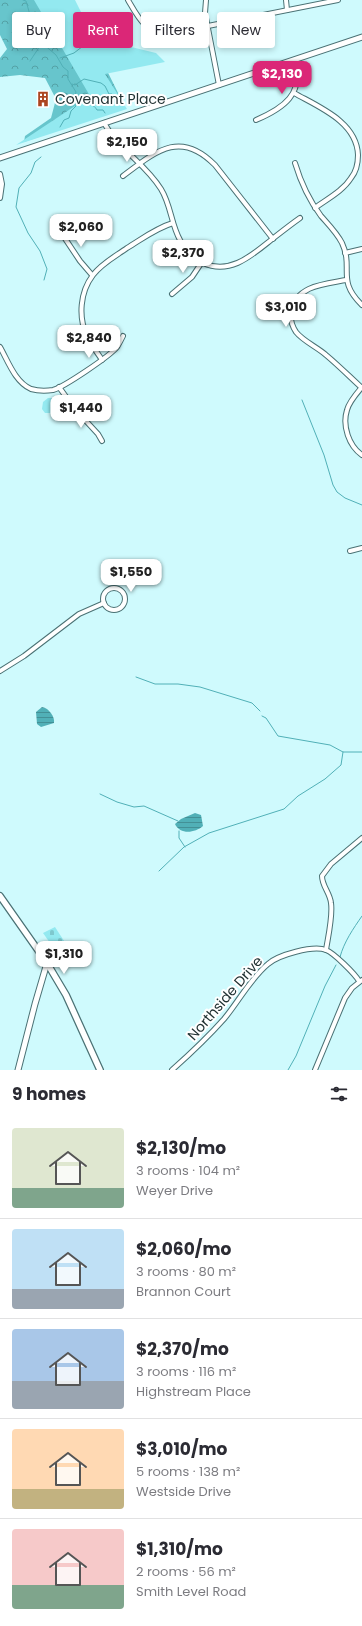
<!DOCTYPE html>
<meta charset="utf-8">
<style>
:root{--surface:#fff;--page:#f7f7f7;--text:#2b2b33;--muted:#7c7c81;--line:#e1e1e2;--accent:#db2777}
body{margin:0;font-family:Poppins,sans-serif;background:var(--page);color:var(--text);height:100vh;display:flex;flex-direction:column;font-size:15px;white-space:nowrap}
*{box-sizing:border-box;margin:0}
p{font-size:13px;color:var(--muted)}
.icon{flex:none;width:22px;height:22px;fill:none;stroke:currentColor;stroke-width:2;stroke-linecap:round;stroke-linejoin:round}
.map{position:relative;height:1070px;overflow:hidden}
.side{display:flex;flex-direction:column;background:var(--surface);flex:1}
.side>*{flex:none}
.top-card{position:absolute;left:12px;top:12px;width:338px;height:36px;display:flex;gap:8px}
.price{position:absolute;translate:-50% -34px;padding:0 9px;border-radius:8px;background:#fff;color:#222;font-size:13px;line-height:26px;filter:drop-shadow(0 1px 2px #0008)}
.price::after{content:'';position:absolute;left:50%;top:24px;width:12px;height:9px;margin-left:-6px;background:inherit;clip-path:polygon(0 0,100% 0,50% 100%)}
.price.selected{background:var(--accent);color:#fff}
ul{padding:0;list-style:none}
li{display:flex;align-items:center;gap:12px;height:100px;padding:0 12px}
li+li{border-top:1px solid var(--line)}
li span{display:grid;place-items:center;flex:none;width:112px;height:80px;border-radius:4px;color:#555}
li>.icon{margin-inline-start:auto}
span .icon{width:48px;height:48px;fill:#fffc;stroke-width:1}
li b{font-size:17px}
h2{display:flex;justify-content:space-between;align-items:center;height:48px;padding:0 12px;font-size:17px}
.pill{padding:0 14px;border-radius:4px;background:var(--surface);box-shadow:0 2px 6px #0003;font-size:14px;line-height:36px}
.pill.selected{background:var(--accent);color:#fff}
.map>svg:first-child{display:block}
.forest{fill:url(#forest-crowns)}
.cemetery{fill:url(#cemetery-stones)}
.park{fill:#93e9f0}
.water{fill:url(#water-rules)}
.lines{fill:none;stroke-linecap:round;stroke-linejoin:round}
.stream{stroke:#51b0b7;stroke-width:1}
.minor-casing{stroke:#4a7174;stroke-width:6}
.tertiary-casing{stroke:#4a7174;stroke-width:7}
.secondary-casing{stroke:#4a7174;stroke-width:8}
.minor{stroke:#fff;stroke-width:4}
.tertiary{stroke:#fff;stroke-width:5}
.secondary{stroke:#fff;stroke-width:5.5}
.labels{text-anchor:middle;stroke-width:4;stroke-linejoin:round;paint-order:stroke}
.poi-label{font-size:14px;fill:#223334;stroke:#fff;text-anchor:start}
.street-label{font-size:14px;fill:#223334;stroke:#fff}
</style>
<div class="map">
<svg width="362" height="1070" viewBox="0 0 362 1070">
<defs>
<pattern id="forest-crowns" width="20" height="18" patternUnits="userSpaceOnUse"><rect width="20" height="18" fill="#67c5cc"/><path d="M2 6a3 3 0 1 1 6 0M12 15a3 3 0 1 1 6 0" fill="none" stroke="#54a1a6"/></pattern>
<pattern id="cemetery-stones" width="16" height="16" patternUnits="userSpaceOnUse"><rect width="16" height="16" fill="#93e9f0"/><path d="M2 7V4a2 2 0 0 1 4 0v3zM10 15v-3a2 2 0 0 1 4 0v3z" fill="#7ec8ce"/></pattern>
<pattern id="water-rules" width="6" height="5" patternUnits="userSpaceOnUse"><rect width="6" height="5" fill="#51b0b7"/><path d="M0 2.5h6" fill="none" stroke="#439096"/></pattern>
</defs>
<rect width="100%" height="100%" fill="#cffafd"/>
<polygon class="forest" points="0,0 72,0 125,107 24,142 25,136 51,118 56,99 45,78 20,75 0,77 0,58 7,49 0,35"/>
<polygon class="cemetery" points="55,927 66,944 55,950 43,933"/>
<g class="park">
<polygon points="34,0 75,0 94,38 156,53 165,62 105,74 127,109 16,145 90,96"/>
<polygon points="48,398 52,398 58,410 56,414 52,416 51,413 45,413 42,409 43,402"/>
</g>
<g class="water">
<path d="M42,707c7,1 13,10 12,16l-13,4 -4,-3 -1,-12z"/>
<path d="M195,813l6,2 2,11c-8,7 -23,9 -28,-2l6,-5z"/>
</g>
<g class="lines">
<g class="stream">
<polyline points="23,0 26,1 30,15 34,22 40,25 42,30 42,43 56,55 63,67 68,71 68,79 76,92 75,95 76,106 71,111 69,118 64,120 60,127"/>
<polyline points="60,58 74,53 87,43"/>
<polyline points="30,61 42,43"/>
<polyline points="72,84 75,85 84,79 101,83 105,86 109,94 112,94 117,99"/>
<path d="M75,98c4,2 6,4 10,5 5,3 8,0 12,7h6l2,3"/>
<polyline points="41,157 35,162 31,173 19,188 16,207 28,233 40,251 47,269 44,280"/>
<polyline points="302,400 324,455 333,485 337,492 345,498 362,505"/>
<polyline points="136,677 155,684 178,684 200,687 252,703 260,711"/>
<polyline points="262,716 266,718 278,736 330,745 343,752 362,752"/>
<polyline points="100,794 117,802 134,807 144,806 178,821"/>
<polyline points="179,831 179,838 185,847"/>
<polyline points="159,871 184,847 209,833 284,809 298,796 325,779 341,765 343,752"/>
<path d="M340,957c4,-15 13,-28 22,-41"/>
<polyline points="288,1070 296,1056 325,986 336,965"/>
</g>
<g class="minor-casing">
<g id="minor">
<path d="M128,0c10,17 17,33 40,34l170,-34"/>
<polyline points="206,0 205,13 219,85"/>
<polyline points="286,0 287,10"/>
<path d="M294,93c25,14 63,29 64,62 0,8 -2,17 -7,23 -8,13 -24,21 -36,30"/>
<path d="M256,120c28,-12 48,-26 39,-59"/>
<path d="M104,123c15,27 41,40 57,66 10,16 10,35 19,51 5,10 13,18 23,23 27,12 48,-7 68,-23 9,-7 19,-15 29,-22"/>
<path d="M295,163c6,20 14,37 26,53 7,8 16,17 21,27 12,26 -6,37 20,62"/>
<polyline points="0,174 2,184 0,198"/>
<path d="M123,176c32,-24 57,-47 92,-11l58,74"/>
<polyline points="60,231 80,261 92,275"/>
<polyline points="345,253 362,249"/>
<path d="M346,280c-21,4 -49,5 -55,31 -1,7 1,15 5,21 7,9 21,15 30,23 12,10 24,22 36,33"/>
<polyline points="172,294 192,277 202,262"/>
<path d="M0,347c8,14 15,35 31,42 7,2 15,2 22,1 11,-3 57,-34 64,-43 2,-3 4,-7 6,-11"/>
<path d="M102,360c-5,-8 -11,-15 -15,-24 -9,-19 -7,-44 6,-61 9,-12 23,-19 34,-27 15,-9 29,-20 46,-25"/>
<polyline points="59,387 74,408 98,434 102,441"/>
<path d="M362,387c-6,7 -13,15 -15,23 -5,16 2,36 15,45"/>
<polyline points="350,551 362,548"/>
<circle cx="114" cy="599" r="11"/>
<polyline points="0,671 24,656 79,614 104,603"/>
<path d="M326,950c2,-13 7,-34 5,-47 -1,-10 -9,-17 -9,-27l9,-12 31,-26"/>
<path d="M172,1070c18,-16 36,-33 52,-51 15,-18 26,-40 44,-55 10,-9 45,-19 58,-14 8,3 29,24 33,31"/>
<polyline points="315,1070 345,998 352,988 362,980"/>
</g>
</g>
<g class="tertiary-casing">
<g id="tertiary">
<polyline points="0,158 362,37"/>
<polyline points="18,1070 35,1004 47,963"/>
</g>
</g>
<g class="secondary-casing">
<polyline id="secondary" points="0,896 47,963 66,995 100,1070"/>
</g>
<use href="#minor" class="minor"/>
<use href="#tertiary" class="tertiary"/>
<use href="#secondary" class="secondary"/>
</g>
<defs>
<g id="building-bare" transform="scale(1.2)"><path d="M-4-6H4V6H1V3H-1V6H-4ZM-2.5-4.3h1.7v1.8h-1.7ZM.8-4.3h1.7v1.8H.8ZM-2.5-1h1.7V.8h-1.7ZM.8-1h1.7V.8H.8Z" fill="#ac4520" stroke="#fff" stroke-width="2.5" paint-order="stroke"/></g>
</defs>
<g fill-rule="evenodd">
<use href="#building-bare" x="43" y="99"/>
</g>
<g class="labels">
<g class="poi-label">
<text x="55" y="104">Covenant Place</text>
</g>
<g class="street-label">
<text transform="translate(225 998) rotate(-49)" y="5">Northside Drive</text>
</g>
</g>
</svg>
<b class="price selected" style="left:282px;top:95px">$2,130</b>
<b class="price" style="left:127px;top:163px">$2,150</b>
<b class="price" style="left:81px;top:248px">$2,060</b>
<b class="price" style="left:183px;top:274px">$2,370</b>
<b class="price" style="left:286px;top:328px">$3,010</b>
<b class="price" style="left:89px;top:359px">$2,840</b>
<b class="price" style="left:81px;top:429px">$1,440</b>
<b class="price" style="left:131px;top:593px">$1,550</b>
<b class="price" style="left:64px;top:975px">$1,310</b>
<div class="top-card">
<a class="pill">Buy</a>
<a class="pill selected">Rent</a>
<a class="pill">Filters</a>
<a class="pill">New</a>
</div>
</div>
<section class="side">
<h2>9 homes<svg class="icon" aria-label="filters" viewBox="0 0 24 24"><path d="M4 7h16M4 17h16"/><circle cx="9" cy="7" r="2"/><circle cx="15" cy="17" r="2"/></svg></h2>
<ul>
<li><span style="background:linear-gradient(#dfe7d0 75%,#7fa58c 0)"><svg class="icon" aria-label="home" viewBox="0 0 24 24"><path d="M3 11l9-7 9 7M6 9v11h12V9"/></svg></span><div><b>$2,130/mo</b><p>3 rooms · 104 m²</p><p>Weyer Drive</p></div></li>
<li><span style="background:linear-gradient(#bfe0f5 75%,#9aa5b1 0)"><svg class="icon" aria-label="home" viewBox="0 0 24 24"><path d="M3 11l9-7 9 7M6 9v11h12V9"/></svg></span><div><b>$2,060/mo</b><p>3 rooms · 80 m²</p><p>Brannon Court</p></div></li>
<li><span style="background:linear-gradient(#a9c7e8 65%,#9aa5b1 0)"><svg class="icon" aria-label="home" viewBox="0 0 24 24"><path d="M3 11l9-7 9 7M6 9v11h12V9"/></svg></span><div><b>$2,370/mo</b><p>3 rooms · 116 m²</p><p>Highstream Place</p></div></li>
<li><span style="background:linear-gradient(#ffd9b3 75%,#c2b280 0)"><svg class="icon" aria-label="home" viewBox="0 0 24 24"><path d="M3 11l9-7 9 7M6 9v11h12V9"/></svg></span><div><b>$3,010/mo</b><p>5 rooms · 138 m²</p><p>Westside Drive</p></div></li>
<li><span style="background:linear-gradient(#f6c9c9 70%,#7fa58c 0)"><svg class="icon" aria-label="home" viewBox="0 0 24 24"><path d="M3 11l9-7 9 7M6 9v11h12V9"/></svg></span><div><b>$1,310/mo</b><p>2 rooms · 56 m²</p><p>Smith Level Road</p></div></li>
</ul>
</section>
